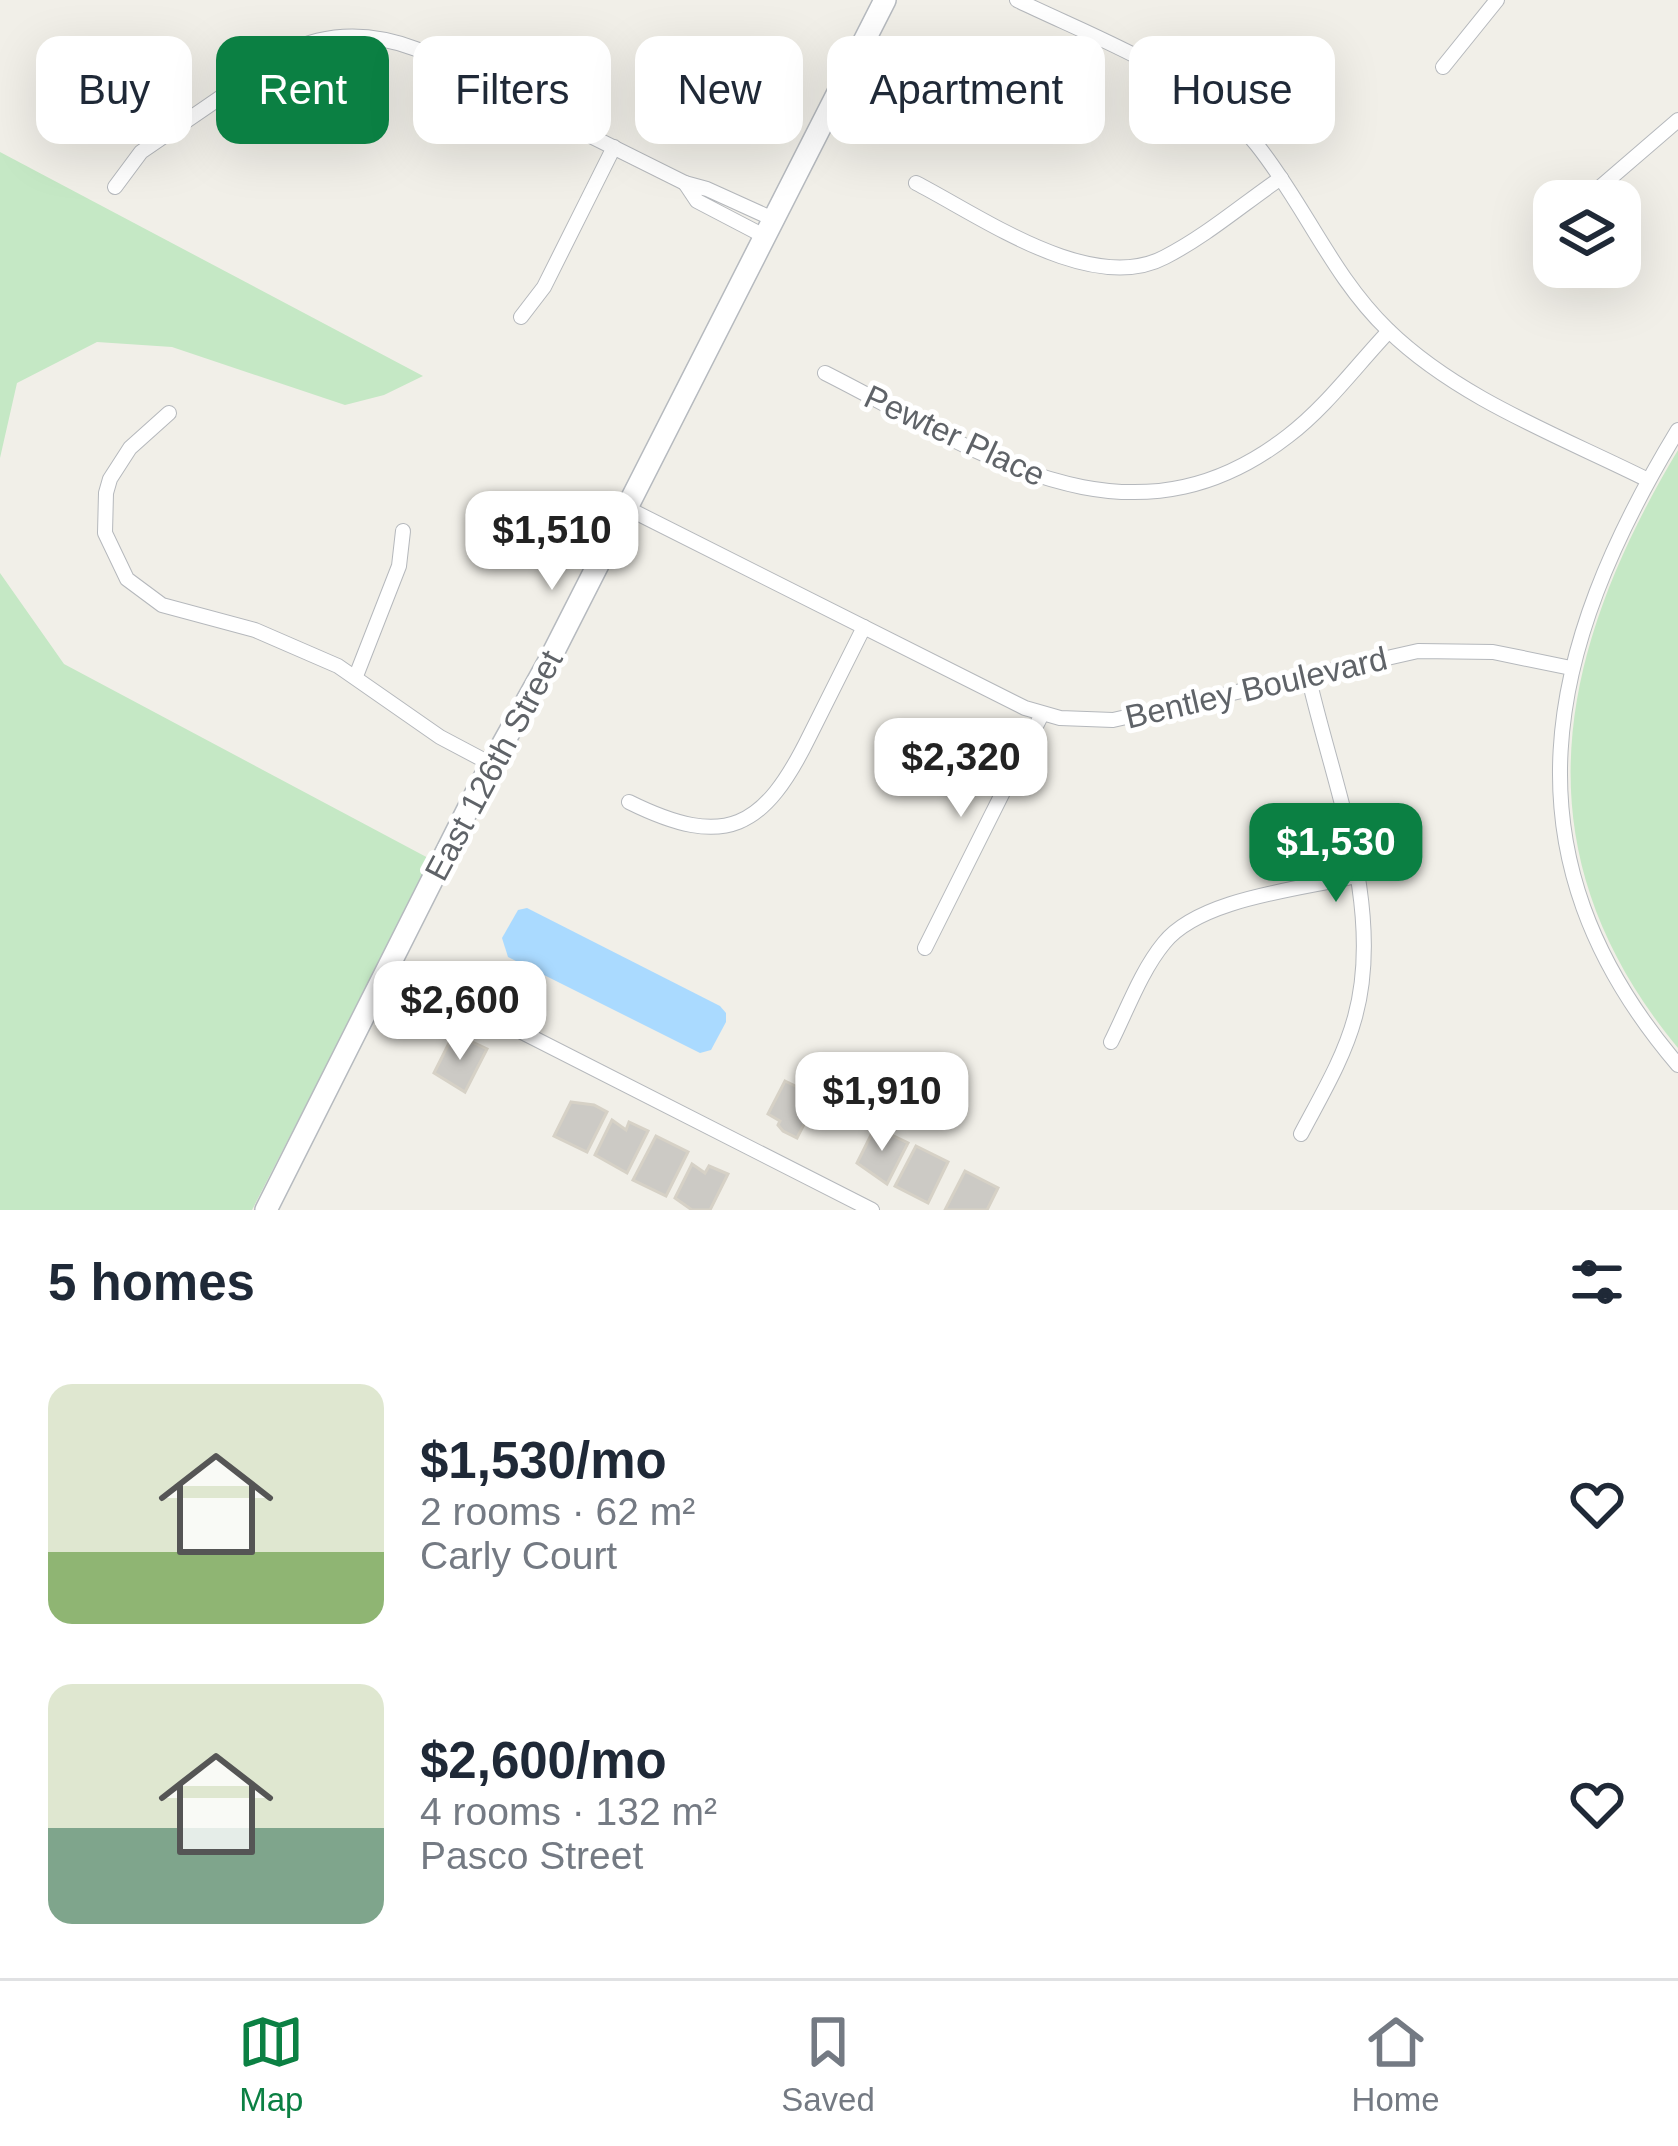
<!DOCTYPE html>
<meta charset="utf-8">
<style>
:root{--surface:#fff;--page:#f2f2f3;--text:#1f2937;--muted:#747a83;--line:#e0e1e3;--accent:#0b8043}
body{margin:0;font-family:Helvetica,sans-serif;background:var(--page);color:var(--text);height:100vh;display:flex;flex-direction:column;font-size:45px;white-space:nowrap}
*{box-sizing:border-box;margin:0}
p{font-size:39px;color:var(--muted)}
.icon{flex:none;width:66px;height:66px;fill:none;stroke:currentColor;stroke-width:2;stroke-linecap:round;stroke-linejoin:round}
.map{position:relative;height:1210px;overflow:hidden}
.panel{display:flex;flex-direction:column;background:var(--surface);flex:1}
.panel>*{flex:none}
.banner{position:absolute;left:36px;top:36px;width:1608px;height:108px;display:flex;gap:24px}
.fabs{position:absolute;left:1533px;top:180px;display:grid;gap:24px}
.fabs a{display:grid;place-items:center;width:108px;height:108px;border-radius:24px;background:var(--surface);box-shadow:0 12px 48px #0002;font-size:60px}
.price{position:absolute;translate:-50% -102px;padding:0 27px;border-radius:24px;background:#fff;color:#222;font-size:39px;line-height:78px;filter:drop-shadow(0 3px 6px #0008)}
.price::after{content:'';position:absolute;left:50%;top:72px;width:36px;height:27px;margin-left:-18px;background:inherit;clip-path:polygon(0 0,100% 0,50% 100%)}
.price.selected{background:var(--accent);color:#fff}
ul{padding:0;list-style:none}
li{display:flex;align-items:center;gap:36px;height:300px;padding:0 48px}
li span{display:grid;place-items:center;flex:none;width:336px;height:240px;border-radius:24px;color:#555}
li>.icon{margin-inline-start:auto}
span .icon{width:144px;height:144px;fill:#fffc;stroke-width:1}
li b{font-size:51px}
h2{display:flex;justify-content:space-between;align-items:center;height:144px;padding:0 48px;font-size:51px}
.chip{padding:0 42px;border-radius:24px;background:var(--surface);box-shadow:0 12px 48px #0002;font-size:42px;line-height:108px}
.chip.selected{background:var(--accent);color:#fff}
.menu{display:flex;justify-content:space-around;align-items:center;height:168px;border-top:3px solid var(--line);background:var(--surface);font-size:33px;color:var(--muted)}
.menu a{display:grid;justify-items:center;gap:6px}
.menu .selected{color:var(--accent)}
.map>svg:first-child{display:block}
.green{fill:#c5e8c5}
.water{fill:#aadaff}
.building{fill:#cccac5;stroke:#d6d1c6;stroke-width:3}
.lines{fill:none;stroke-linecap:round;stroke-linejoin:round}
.street-casing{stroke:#b5b8bc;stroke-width:16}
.secondary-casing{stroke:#b6babf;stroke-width:24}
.street{stroke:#fff;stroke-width:14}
.secondary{stroke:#fff;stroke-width:21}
.labels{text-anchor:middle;stroke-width:10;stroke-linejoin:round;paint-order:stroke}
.street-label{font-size:33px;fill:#5f6368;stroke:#fff}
</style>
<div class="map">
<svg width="1678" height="1210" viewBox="0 0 1678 1210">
<rect width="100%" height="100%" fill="#f1efe8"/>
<g class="green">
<polygon points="0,152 423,376 384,395 345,405 172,347 97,342 17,383 0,458"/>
<path d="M1678,450v598c-163,-197 -122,-394 0,-598z"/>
<polygon points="0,573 64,664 432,860 252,1210 0,1210"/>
</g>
<polygon class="water" points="527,908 720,1006 726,1013 726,1022 711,1050 700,1053 508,957 502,938 518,910"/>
<g class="building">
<polygon points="451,1039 465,1047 468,1040 487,1049 465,1092 434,1073"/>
<polygon points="785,1081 818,1097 797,1138 783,1131 778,1125 780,1121 768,1114"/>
<polygon points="571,1102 594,1105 607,1112 587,1152 554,1136"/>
<polygon points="612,1120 626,1130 629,1122 648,1131 627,1173 595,1155"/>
<polygon points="875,1127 908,1143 887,1184 857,1163"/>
<polygon points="656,1136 688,1152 666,1196 633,1180"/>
<polygon points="916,1146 948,1162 928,1203 895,1186"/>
<polygon points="692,1164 705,1173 709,1166 728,1174 710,1210 692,1210 675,1198"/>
<polygon points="965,1171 998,1188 987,1210 945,1210"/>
</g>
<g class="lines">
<g class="street-casing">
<g id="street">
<path d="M1017,0c76,37 187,77 240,145 48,60 75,131 131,185 71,69 172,106 260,150"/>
<polyline points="1443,67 1497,0"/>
<path d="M916,183c66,34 176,113 249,74 41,-21 78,-53 116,-79"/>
<path d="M115,187l26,-35 144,-99c43,-22 86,-21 131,-4l269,134"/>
<polyline points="1584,201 1678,120"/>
<polyline points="764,236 697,201 685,183 707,189 773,219"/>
<polyline points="521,317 544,287 614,147"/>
<path d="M825,373c151,76 302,188 463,63 38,-29 68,-70 101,-105"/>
<polyline points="169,413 130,448 110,479 106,493 105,533 127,579 162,605 255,630 338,666 440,737 491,764"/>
<path d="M1678,430c-133,219 -180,424 0,635"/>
<polyline points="627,508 1025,708 1060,718 1113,720 1418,651 1493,652 1571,668"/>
<polyline points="356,676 399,566 403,531"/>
<path d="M629,802c97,48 135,27 181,-67 18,-36 36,-72 54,-108"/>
<polyline points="925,948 1042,714"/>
<polyline points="388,964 872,1210"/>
<path d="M1111,1042c16,-32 30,-71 53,-99 36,-45 138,-54 192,-67"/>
<path d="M1301,1134c20,-38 43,-76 54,-117 30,-109 -23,-235 -47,-342"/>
</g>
</g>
<g class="secondary-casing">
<polyline id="secondary" points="266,1210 480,785 550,659 885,0"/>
</g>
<use href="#street" class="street"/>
<use href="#secondary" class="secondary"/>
</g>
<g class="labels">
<g class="street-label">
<text transform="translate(955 435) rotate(25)" y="12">Pewter Place</text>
<text transform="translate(1256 687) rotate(-13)" y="12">Bentley Boulevard</text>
<text transform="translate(493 765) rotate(-62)" y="12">East 126th Street</text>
</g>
</g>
</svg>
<div class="fabs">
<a><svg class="icon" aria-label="layers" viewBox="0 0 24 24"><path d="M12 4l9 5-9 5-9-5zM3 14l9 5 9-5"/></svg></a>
</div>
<b class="price" style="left:552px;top:593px">$1,510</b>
<b class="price" style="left:961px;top:820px">$2,320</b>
<b class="price selected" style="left:1336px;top:905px">$1,530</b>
<b class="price" style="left:460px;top:1063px">$2,600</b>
<b class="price" style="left:882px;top:1154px">$1,910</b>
<div class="banner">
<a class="chip">Buy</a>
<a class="chip selected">Rent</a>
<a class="chip">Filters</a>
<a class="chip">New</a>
<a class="chip">Apartment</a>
<a class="chip">House</a>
</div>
</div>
<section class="panel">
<h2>5 homes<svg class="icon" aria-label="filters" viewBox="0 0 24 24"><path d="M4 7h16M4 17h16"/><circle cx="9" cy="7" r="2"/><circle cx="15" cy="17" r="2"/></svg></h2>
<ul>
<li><span style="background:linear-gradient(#dfe7d0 70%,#8fb573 0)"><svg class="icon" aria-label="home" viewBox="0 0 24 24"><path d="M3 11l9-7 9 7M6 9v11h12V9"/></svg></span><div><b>$1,530/mo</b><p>2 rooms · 62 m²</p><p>Carly Court</p></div><svg class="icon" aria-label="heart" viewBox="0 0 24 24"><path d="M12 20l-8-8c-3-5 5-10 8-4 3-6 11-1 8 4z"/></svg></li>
<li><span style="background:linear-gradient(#dfe7d0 60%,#7fa58c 0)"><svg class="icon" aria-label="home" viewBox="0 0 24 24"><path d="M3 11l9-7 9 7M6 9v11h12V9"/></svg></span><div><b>$2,600/mo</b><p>4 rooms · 132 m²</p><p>Pasco Street</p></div><svg class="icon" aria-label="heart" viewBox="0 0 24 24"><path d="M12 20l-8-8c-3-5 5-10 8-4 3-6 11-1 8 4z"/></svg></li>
</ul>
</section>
<nav class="menu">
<a class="selected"><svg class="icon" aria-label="map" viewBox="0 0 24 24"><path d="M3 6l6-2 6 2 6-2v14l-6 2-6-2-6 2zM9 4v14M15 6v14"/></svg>Map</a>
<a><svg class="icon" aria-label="saved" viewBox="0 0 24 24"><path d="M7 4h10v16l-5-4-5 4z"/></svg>Saved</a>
<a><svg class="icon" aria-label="home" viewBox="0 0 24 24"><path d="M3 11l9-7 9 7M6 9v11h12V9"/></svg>Home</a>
</nav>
